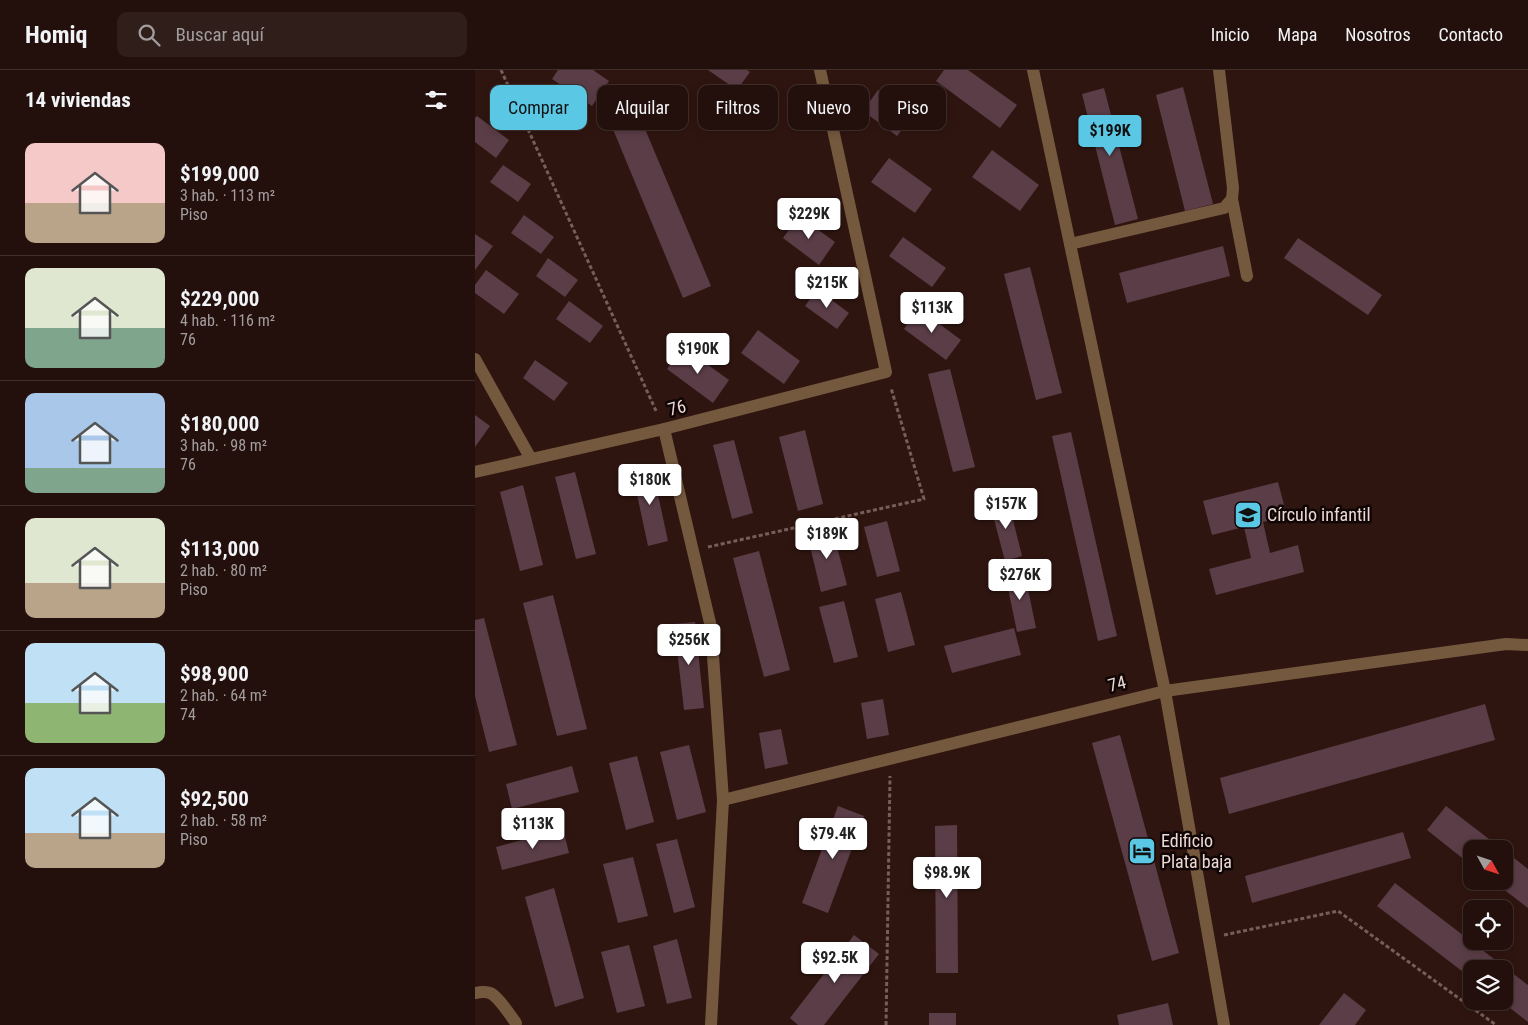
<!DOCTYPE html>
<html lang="es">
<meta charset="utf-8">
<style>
:root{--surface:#23100c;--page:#2f1e1a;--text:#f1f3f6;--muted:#a39d9d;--line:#40302d;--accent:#5ac8e5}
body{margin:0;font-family:"Roboto Condensed",sans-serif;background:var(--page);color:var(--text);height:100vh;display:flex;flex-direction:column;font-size:19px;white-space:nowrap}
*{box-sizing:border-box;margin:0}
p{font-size:16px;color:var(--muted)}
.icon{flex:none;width:28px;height:28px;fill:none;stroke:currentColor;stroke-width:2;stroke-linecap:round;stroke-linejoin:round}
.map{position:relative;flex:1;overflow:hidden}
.sheet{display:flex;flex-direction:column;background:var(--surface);width:475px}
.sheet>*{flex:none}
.guide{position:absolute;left:15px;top:15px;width:475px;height:45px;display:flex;gap:10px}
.needle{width:32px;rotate:130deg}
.fabs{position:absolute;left:988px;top:770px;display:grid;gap:10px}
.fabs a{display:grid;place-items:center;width:50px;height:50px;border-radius:10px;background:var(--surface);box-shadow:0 2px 8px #0003,0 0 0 1px var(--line);font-size:25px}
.price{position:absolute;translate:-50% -42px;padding:0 11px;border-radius:5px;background:#fff;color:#222;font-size:16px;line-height:32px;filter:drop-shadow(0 1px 2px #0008)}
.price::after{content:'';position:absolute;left:50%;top:30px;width:15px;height:11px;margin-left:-8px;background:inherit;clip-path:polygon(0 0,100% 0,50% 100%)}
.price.current{background:var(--accent);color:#111}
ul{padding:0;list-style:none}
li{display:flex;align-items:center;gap:15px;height:125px;padding:0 25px}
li+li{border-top:1px solid var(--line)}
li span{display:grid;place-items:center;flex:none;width:140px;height:100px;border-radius:10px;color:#555}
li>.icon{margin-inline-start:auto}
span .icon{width:60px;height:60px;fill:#fffc;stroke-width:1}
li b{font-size:21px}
h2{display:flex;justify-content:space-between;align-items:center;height:60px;padding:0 25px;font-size:21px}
.tag{padding:0 18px;border-radius:10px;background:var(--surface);box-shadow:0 2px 8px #0003,0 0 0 1px var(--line);font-size:18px;line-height:45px}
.tag.current{background:var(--accent);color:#111}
header{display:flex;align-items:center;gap:30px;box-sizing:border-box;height:70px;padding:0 25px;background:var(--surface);border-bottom:1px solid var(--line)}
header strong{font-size:24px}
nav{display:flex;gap:28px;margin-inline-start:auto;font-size:18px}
.search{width:350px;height:45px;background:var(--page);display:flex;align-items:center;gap:12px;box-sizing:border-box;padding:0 18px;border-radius:10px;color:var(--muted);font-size:19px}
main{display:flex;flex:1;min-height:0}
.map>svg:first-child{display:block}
.building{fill:#5a3d47}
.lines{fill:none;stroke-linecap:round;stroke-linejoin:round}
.path{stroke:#765e5a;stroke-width:3;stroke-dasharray:4 2.5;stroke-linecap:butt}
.minor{stroke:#75593e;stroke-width:12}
.labels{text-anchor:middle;stroke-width:5;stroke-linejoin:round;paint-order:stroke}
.street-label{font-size:18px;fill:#ecd9d5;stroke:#0f0504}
.poi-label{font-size:18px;fill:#ecd9d5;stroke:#0f0504;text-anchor:start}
</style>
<header>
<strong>Homiq</strong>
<div class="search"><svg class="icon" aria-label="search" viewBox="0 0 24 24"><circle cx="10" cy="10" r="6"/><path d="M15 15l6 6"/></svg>Buscar aquí</div>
<nav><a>Inicio</a><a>Mapa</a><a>Nosotros</a><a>Contacto</a></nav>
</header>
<main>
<section class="sheet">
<h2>14 viviendas<svg class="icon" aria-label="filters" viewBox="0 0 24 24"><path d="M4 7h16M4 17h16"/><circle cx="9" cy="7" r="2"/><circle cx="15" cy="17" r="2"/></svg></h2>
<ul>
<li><span style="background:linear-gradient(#f6c9c9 60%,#b9a48a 0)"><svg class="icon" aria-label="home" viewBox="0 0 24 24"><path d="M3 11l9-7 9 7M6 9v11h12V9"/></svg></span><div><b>$199,000</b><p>3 hab. · 113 m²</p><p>Piso</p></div></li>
<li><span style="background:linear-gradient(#dfe7d0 60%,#7fa58c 0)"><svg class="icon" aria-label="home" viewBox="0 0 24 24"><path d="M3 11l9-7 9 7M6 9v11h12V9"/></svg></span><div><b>$229,000</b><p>4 hab. · 116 m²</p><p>76</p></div></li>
<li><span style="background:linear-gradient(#a9c7e8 75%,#7fa58c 0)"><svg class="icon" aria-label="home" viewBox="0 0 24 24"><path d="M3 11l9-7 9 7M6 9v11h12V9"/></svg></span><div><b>$180,000</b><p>3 hab. · 98 m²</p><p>76</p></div></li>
<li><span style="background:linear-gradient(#dfe7d0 65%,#b9a48a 0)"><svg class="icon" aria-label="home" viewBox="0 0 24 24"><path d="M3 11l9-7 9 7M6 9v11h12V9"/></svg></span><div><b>$113,000</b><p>2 hab. · 80 m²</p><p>Piso</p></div></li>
<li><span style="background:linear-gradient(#bfe0f5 60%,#8fb573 0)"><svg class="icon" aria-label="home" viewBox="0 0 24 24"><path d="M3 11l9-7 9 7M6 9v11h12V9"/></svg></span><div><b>$98,900</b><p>2 hab. · 64 m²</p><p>74</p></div></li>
<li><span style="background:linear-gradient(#bfe0f5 65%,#b9a48a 0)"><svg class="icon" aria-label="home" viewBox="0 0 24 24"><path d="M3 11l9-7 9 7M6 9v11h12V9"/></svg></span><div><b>$92,500</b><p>2 hab. · 58 m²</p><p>Piso</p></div></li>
</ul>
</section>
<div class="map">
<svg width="1053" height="955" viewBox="0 0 1053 955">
<rect width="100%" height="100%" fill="#2f1510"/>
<g class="building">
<polygon points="83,0 118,0 134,11 117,36 77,9"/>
<polygon points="233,0 272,0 275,2 262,20"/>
<polygon points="469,0 493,0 542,35 525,58 461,11"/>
<polygon points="708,17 738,134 710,141 681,25"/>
<polygon points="629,18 663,149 640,155 607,24"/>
<polygon points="403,20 438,45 422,66 388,41"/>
<polygon points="157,28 236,216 208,228 130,40"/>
<polygon points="2,46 34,70 21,88 0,72 0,48"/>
<polygon points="517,80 564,115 545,141 497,107"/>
<polygon points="414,88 457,119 440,143 396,112"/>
<polygon points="28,95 56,114 43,132 15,112"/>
<polygon points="49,145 79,167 66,184 36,163"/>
<polygon points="324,146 360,172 344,195 308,168"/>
<polygon points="0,164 18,176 0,200"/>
<polygon points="428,167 471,198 457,217 414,186"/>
<polygon points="823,168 907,225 893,245 809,188"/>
<polygon points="748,176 755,206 652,233 644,203"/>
<polygon points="73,188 103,210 90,227 61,206"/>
<polygon points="555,197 587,323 561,330 529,204"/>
<polygon points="11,200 44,224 29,244 0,223 0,215"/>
<polygon points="342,219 374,243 362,259 330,236"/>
<polygon points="94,231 128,256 115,273 81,249"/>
<polygon points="443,238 486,270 471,290 429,259"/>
<polygon points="283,260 325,291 309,314 266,283"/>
<polygon points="208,277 254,310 238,333 192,299"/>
<polygon points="60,290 93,313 79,331 48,308"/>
<polygon points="475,299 500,397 478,402 453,304"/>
<polygon points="0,345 15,356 0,377"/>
<polygon points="330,360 348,434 323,441 304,367"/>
<polygon points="596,362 642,566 623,571 577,366"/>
<polygon points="259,370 278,443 257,449 238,375"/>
<polygon points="177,397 193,471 173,476 157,401"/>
<polygon points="100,402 121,484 101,489 80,407"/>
<polygon points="803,412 812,446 788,452 795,483 823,475 829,502 741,525 734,499 776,488 769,457 737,465 728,431"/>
<polygon points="48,415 68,495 45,501 25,422"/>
<polygon points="533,430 547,486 530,491 515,434"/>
<polygon points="412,451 425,501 402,507 389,457"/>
<polygon points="357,458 372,515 346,522 332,464"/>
<polygon points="284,481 315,600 289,607 258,488"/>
<polygon points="549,500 561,558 542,562 530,504"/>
<polygon points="426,522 440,575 413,582 400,529"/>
<polygon points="78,525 112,659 82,666 48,533"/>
<polygon points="369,531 383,587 359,593 344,537"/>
<polygon points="9,548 42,675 14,682 0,626 0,550"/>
<polygon points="220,552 229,638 209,640 199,554"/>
<polygon points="539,558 546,585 477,603 469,576"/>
<polygon points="408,629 414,665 392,669 386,633"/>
<polygon points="1010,634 1020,670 754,744 745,708"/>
<polygon points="306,659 313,694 290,699 284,663"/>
<polygon points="645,665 704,883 677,891 617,673"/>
<polygon points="214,675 231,742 202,750 185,682"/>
<polygon points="162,686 179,752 151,760 134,693"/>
<polygon points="97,696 104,722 37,739 31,714"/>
<polygon points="363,736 389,746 353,843 327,833"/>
<polygon points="971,736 1027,779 996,779 996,795 952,760"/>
<polygon points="482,755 483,903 461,903 460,756"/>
<polygon points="88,759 94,783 27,800 21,777"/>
<polygon points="928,762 936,788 777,833 770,806"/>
<polygon points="202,769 220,837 199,843 181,774"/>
<polygon points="1029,780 1053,799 1053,838 1018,811 1029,811"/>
<polygon points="158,787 173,846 143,853 128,794"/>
<polygon points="920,813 1053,915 1053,952 1026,931 1029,931 1029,899 996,899 996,908 902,836"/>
<polygon points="79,818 109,928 80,937 50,827"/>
<polygon points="379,865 404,884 349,955 323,955 315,948"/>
<polygon points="202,869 217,928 192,934 178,876"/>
<polygon points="154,875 170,936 142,943 126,882"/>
<polygon points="869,923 891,940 880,955 844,955"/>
<polygon points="693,933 698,955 644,955 642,945"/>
<rect x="454" y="943" width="27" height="12"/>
</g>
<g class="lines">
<g class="path">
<polyline points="26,0 182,343"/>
<polyline points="233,477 449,429 416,318"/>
<polyline points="749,865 863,841 1021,955"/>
<polyline points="411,955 415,706"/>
</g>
<g class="minor">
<polyline points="558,0 690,621 749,955"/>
<polyline points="744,0 758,118 757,129 772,206"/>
<polyline points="595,174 749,138 757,129"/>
<polyline points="0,289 56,389"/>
<polyline points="189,359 236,557 248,730 236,955"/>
<polyline points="0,402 189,359 411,302 345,0"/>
<polyline points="248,730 690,621 1031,574 1053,575"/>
<path d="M0,923c5,-1 12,-2 17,1 8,5 18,21 24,29"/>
</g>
</g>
<defs>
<g id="school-square" transform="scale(1.4375)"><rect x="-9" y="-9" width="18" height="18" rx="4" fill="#5ac8e5" stroke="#0f0504"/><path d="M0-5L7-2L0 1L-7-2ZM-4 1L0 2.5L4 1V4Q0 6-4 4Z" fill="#111"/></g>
<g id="hotel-square" transform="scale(1.4375)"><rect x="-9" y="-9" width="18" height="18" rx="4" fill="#5ac8e5" stroke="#0f0504"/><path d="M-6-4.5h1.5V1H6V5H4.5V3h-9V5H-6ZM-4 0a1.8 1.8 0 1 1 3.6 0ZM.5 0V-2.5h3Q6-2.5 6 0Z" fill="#111"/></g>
</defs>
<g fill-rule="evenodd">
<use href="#school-square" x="773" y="445"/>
<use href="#hotel-square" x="667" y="781"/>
</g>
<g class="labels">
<g class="street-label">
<text transform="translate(202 338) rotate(-14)" y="6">76</text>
<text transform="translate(642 614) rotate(-14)" y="6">74</text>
</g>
<g class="poi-label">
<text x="792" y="451">Círculo infantil</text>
<text x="686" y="777">Edificio<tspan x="686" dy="21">Plata baja</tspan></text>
</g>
</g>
</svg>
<div class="fabs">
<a><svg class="needle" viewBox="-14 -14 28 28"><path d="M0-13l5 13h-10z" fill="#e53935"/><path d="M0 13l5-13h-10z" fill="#a39d9d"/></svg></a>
<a><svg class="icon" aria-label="locate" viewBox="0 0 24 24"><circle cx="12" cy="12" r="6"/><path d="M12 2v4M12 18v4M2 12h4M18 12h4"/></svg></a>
<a><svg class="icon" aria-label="layers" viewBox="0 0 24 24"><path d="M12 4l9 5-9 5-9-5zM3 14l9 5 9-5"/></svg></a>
</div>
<b class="price current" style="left:635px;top:87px">$199K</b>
<b class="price" style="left:334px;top:170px">$229K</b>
<b class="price" style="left:352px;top:239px">$215K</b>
<b class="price" style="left:457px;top:264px">$113K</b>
<b class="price" style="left:223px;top:305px">$190K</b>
<b class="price" style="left:175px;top:436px">$180K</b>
<b class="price" style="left:531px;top:460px">$157K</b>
<b class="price" style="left:352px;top:490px">$189K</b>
<b class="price" style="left:545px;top:531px">$276K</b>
<b class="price" style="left:214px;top:596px">$256K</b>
<b class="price" style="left:58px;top:780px">$113K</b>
<b class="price" style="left:358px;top:790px">$79.4K</b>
<b class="price" style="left:472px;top:829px">$98.9K</b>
<b class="price" style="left:360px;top:914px">$92.5K</b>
<div class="guide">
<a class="tag current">Comprar</a>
<a class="tag">Alquilar</a>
<a class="tag">Filtros</a>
<a class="tag">Nuevo</a>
<a class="tag">Piso</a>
</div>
</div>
</main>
